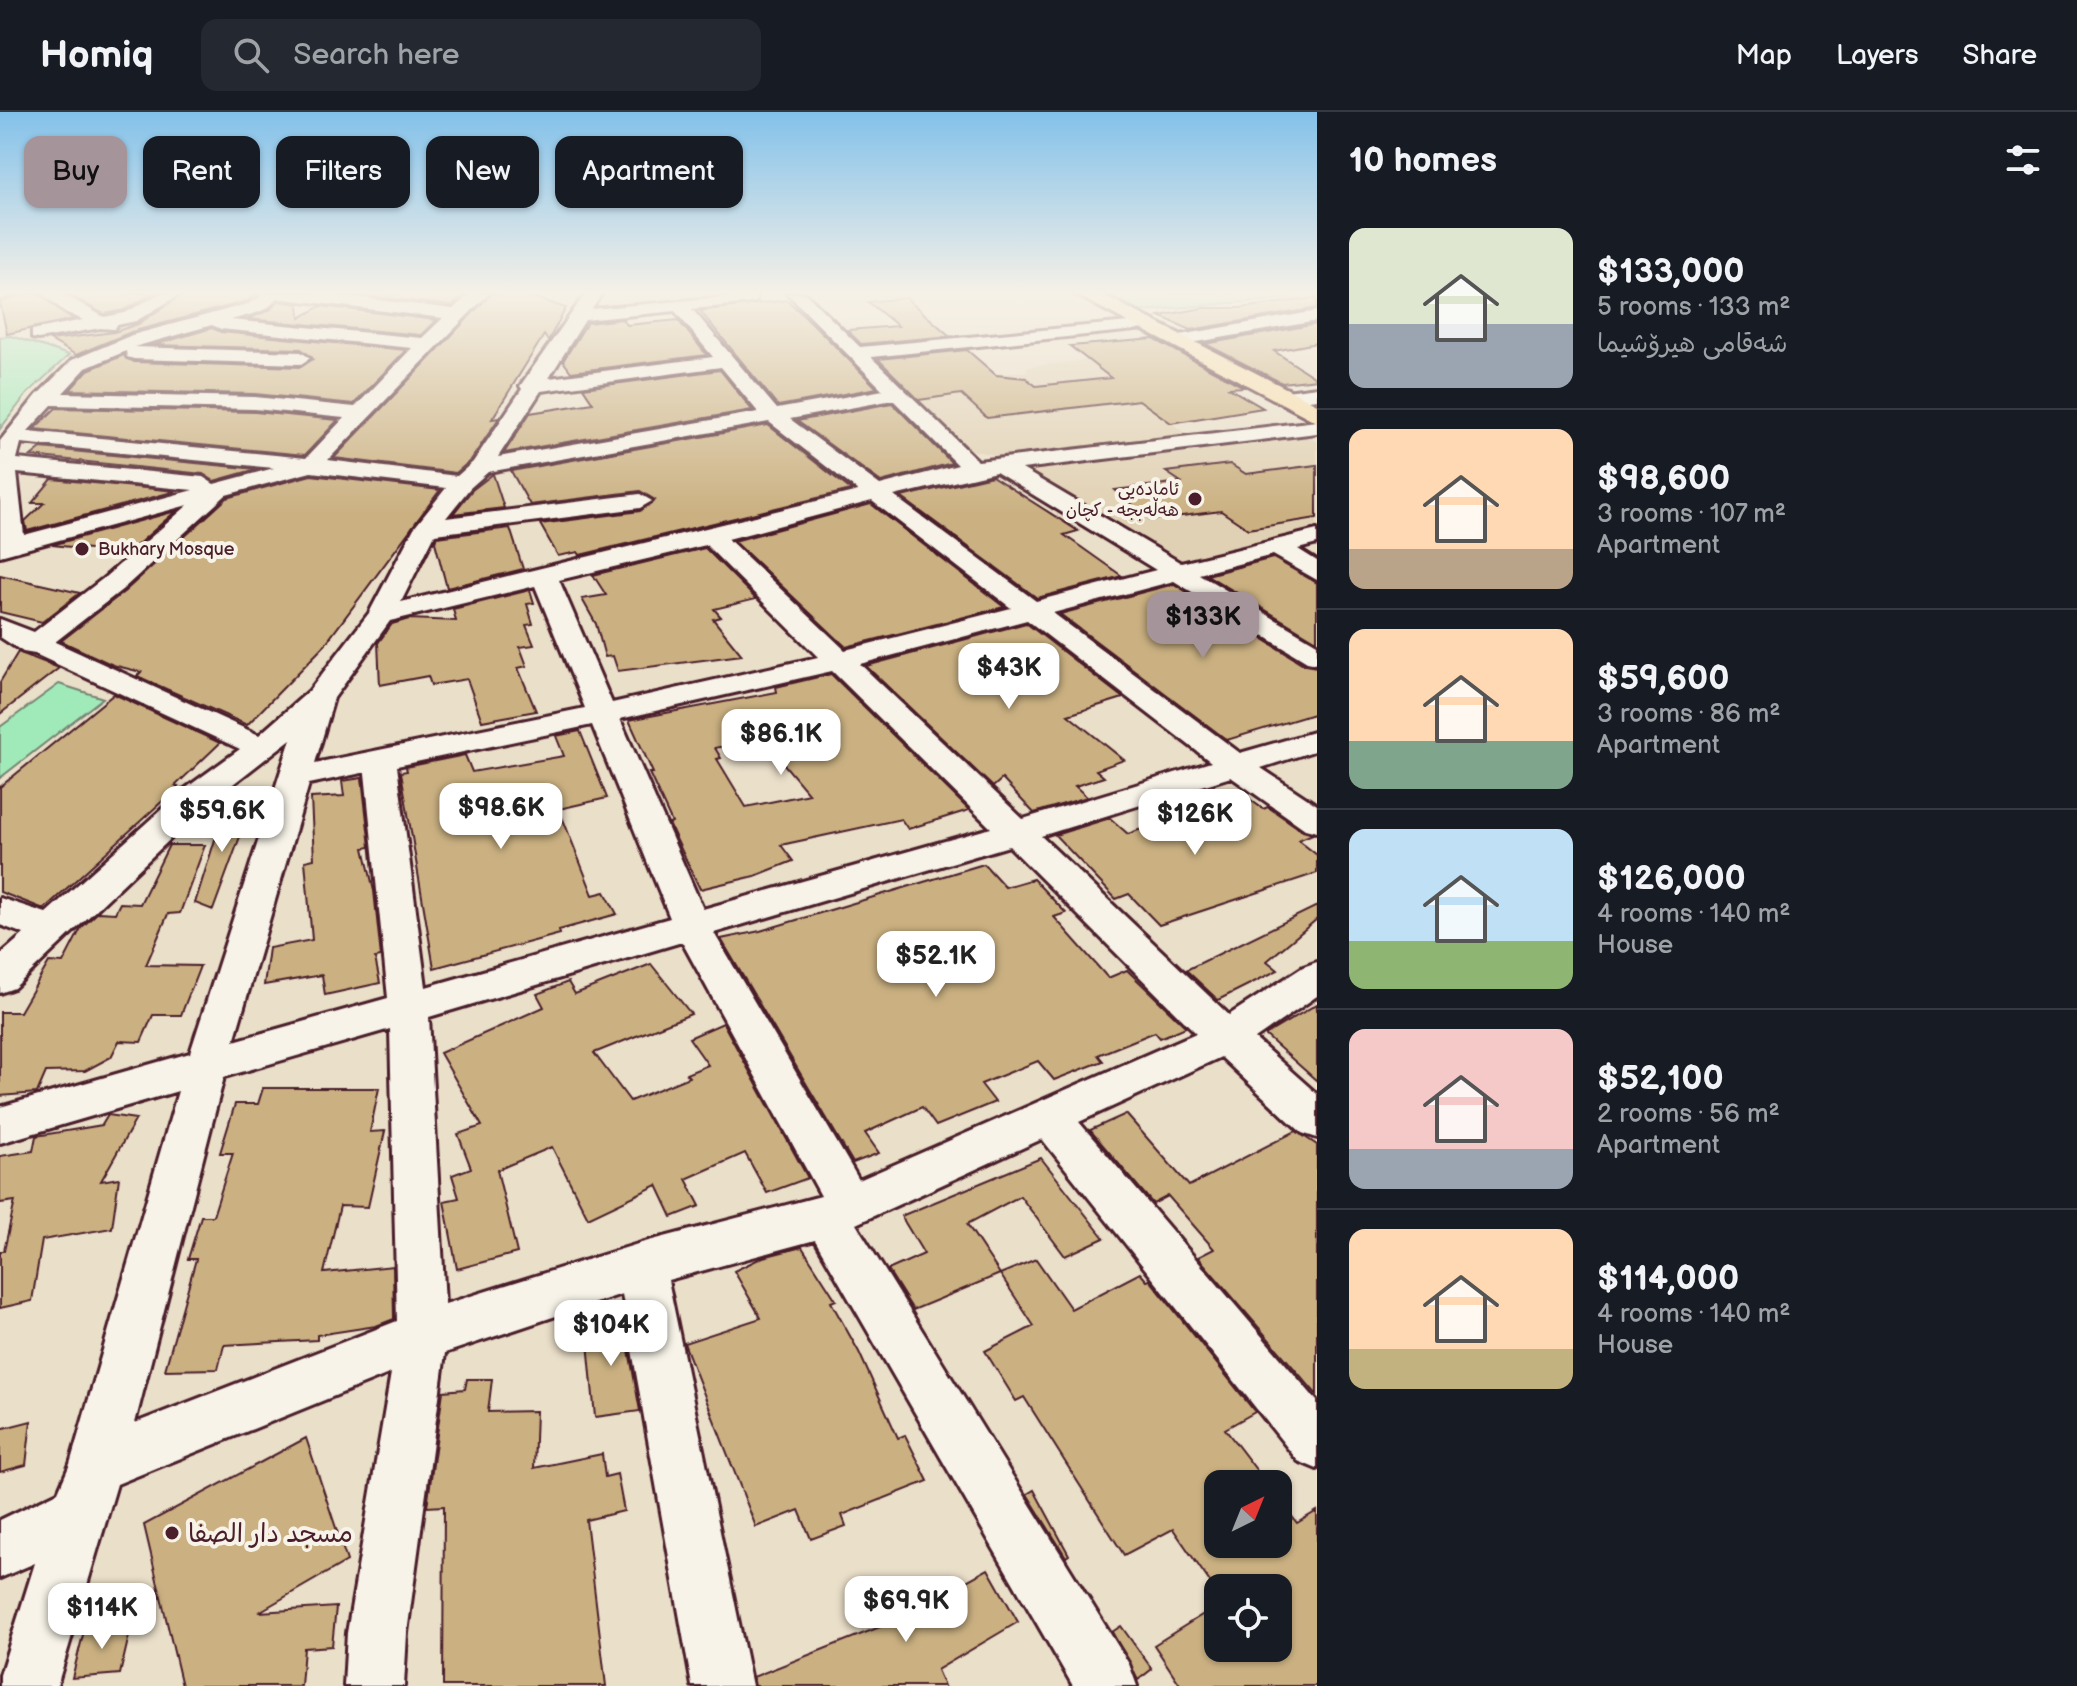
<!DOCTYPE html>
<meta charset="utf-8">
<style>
:root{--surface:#171b24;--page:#242831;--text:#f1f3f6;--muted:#9ea1a6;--line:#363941;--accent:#a6949b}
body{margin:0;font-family:"Balsamiq Sans","Playpen Sans Arabic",sans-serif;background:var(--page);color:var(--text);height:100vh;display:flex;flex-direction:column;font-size:30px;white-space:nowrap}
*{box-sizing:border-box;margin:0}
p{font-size:26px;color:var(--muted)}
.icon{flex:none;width:44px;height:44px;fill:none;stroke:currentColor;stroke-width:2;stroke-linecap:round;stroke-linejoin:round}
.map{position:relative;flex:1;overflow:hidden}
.sheet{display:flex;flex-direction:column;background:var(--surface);width:760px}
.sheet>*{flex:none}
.guide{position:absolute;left:24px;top:24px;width:760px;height:72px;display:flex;gap:16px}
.needle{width:52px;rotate:43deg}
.tools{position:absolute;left:1204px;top:1358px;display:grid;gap:16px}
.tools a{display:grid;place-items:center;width:88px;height:88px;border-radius:16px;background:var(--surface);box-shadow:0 2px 6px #0004;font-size:40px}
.price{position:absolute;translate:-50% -68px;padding:0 18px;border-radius:16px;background:#fff;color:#222;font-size:26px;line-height:52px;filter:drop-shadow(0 2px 4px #0008)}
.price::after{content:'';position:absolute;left:50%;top:48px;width:24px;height:18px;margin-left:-12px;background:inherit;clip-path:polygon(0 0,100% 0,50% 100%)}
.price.active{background:var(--accent);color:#111}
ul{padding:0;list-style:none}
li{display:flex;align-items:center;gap:24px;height:200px;padding:0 32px}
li+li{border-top:2px solid var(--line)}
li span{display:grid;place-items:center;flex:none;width:224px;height:160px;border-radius:16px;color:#555}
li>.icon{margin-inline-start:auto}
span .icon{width:96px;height:96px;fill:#fffc;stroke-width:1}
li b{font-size:34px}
h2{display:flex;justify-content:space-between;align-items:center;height:96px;padding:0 32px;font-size:34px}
.tag{padding:0 28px;border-radius:16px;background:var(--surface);box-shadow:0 2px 6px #0004;font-size:28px;line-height:72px}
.tag.active{background:var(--accent);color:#111}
header{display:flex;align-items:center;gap:48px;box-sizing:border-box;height:112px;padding:0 40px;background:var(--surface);border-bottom:2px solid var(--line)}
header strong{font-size:38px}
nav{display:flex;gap:44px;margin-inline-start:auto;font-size:28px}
.search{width:560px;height:72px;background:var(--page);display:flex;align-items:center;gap:20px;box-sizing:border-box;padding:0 28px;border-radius:16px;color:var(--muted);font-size:30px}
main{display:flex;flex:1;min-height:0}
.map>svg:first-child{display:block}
.built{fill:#e1d1b4}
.green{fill:#a0eab9;stroke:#758472;stroke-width:2}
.building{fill:#cbb182;stroke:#4a1f2b;stroke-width:2;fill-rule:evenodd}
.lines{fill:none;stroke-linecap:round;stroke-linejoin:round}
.minor-casing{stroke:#4a1f2b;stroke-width:6}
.major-casing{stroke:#4a1f2b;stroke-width:6}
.minor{fill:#f7f3e8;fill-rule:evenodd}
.major{fill:#f8deab;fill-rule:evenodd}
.poi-dot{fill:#4a1f2b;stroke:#f7f3e8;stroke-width:3}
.labels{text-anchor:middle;stroke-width:8;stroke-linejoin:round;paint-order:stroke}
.far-poi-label{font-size:18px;fill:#4a1f2b;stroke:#f7f3e8;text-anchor:end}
.near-poi-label{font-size:26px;fill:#4a1f2b;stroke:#f7f3e8;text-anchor:start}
</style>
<header>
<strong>Homiq</strong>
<div class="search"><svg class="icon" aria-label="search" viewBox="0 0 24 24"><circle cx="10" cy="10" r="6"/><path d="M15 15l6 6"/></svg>Search here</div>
<nav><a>Map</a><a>Layers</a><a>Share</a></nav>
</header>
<main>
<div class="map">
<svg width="1317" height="1574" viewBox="0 0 1317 1574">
<rect width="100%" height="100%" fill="#eadfc9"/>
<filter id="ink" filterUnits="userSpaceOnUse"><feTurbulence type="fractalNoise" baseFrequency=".0125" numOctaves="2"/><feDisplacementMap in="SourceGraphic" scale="16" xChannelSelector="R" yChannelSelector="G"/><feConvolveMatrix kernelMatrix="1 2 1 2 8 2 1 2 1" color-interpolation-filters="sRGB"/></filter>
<g filter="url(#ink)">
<g class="built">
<polygon points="1087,248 1186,322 1003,345 966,337 894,271 1028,259 1025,255"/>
<polygon points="1307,324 1317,330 1317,416 1182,450 1022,358"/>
</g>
<g class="green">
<polygon points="1105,181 1285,181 1289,186 1141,199"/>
<polygon points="11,224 69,243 27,282 0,317 0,225"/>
<polygon points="59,572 103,586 0,666 0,615"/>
</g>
<g class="building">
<polygon points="25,181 39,181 73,207 7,222 0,191"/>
<polygon points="67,181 155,181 124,198 104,202"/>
<polygon points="185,181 258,181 247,189 131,220 76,243 50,228 114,220 138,212"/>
<polygon points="346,181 466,181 452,194"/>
<polygon points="492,181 521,181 566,196 548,229 544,223 492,307 499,306 471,348 456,361 334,346"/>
<polygon points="906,186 950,224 861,232 847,218 898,214 868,190"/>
<polygon points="1317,186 1317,196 1191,218 1159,204 1204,196 1240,196"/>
<polygon points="787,188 812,211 877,276 778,294 700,199"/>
<polygon points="278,189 299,192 300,206 321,194 436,208 421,223 248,207 270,198"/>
<polygon points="622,207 627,213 678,208 707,243 571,260 563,249 587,211"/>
<polygon points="1317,212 1317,231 1274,239 1317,267 1282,271 1205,232"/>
<polygon points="212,216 221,220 406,238 354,292 255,282 70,278 88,258 124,243 134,250 301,255 313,247 301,237 154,233"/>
<polygon points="1154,227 1244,275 1229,276 1263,296 1171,311 1139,288 987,306 961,282 919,288 878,247 967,238 996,263 1026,266 1036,274 1111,266 1070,234"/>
<polygon points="720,258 752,298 504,341 530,301 593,291 583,276"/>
<polygon points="892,291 952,351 881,370 797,309"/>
<polygon points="56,296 255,300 338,308 305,343 34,317"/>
<polygon points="768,313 851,378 580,443 578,440 558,444 540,412 640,399 655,388 640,379 530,393 511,359"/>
<polygon points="41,336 257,357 214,369 203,362 31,344"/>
<polygon points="1230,352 1246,362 1317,353 1317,406 1248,417 1221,399 1151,408 1115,378 1181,370 1166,360"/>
<polygon points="493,362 504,396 453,402 472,378"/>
<polygon points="311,363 440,378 323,535 247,613 137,564 141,560 113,553 61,529 125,479 227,386"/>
<polygon points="992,364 1078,419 1064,423 1122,464 1037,486 901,385"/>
<polygon points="52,367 176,379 27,419 25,409 44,391 32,391"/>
<polygon points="871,392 1004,495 846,535 734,429"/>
<polygon points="176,399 128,441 52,433"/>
<polygon points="510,416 523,457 447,476 435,430 437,425"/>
<polygon points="705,436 756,487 714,497 721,505 713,507 742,543 618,559 613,544 605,545 596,512 582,487 606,483 593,463"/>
<polygon points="1273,446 1317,471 1317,529 1207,463"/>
<polygon points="0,463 80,481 42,510 0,500"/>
<polygon points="1174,472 1305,553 1317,555 1317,601 1227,628 1060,502"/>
<polygon points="530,478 534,491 527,492 533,512 526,513 534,533 520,535 527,554 518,556 536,599 482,609 467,567 431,573 428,564 380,573 378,531 392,512 409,507 456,509 453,497"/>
<polygon points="1026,511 1123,586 1068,603 1124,648 1096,658 1104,665 1075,674 1087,685 1034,701 1002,667 993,675 866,554"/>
<polygon points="18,540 59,556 0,602 0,570"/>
<path d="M831,562l138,136 -61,19 -7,-10 -120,26 12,16 -38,15 -55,13 -31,-65 3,-1 -23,-50h4l-24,-53 148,-28 -1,-5zM762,626l47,56 -63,13 -29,-48 4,-1 -6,-10z"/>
<polygon points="114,582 220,631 175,674 178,675 44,797 0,780 0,675"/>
<polygon points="580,619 607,686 559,697 593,783 605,780 617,802 559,818 560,822 434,856 401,660 407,659 406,655 465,643 472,660 564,644 556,624"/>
<polygon points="362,666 370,735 364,736 374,779 381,845 375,846 380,871 325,883 322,863 264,873 269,836 312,828 305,749 314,747 311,686 344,684 342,669"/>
<polygon points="1240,680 1263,697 1268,695 1303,719 1313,722 1298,728 1317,743 1317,761 1159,813 1129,782 1116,787 1055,723 1110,706 1128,722"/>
<polygon points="252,692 213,798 195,791 226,693"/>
<polygon points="169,733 205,733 180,801 168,802 146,853 200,854 181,903 153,903 141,930 119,929 111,945 85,959 46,960 37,981 0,984 0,900 20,900 49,850 63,851 81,816 98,800 115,801 120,791 140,792"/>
<polygon points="984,752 1005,775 1033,767 1066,801 1054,805 1108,866 1127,858 1186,915 1160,926 1155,920 1098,943 1103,949 1054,968 1038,949 981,972 995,990 936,1014 922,995 865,1021 879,1041 853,1051 721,827 760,819"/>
<polygon points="1317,794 1317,807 1267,849 1278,858 1218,888 1186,858"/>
<polygon points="651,852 691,902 594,941 630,989 689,965 686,962 708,953 689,926 723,911 808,1066 767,1081 745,1041 686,1067 700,1094 672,1105 657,1073 588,1106 552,1035 497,1058 517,1141 457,1157 444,1089 459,1086 452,1063 471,1056 458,1022 482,1014 440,941 544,895 537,882 568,870 575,882"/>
<polygon points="1317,892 1317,969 1265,923"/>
<polygon points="263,976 379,976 370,1020 385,1019 368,1095 340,1094 324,1161 393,1154 394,1207 376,1214 317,1223 317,1228 224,1233 218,1257 165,1258 196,1147 188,1147 201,1104 213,1104 233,1041 220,1041 235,992 258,992"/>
<polygon points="1126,1002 1189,1074 1296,1019 1317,1033 1317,1283 1198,1145 1214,1137 1168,1084 1153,1092 1090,1018"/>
<polygon points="108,1003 136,1007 101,1069 119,1066 112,1116 42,1128 32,1189 0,1196 0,1139 4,1139 15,1089 0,1091 0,1044 33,1039 36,1024 102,1013"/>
<polygon points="1041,1046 1104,1126 1065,1144 1020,1084 967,1112 1000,1162 913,1198 888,1158 924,1142 901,1104"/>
<polygon points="802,1135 836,1188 831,1190 859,1240 898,1326 905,1323 928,1369 842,1403 846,1414 811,1427 799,1398 756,1415 684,1231 761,1206 734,1159 763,1145"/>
<polygon points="1036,1147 1071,1197 1140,1161 1147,1169 1150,1168 1255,1300 1225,1317 1267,1372 1218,1372 1218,1432 1278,1432 1278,1386 1297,1411 1317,1399 1317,1574 1181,1574 1154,1533 1218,1493 1218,1536 1278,1536 1278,1476 1214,1476 1173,1417 1124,1443 1024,1285 1016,1289 985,1239 1034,1214 1000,1162"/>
<polygon points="623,1205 640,1299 595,1305 586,1209"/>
<polygon points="467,1267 492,1267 488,1300 536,1299 534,1356 602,1342 605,1365 617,1362 624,1399 586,1408 606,1574 443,1574 444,1394 427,1395 443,1279 465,1277"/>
<polygon points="31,1309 26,1353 0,1360 0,1317"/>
<polygon points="306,1326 347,1449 259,1500 336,1495 332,1534 304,1536 301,1574 182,1574 144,1413"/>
<polygon points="1034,1378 1069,1443 1066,1445 1027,1382"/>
<polygon points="988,1457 1018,1510 937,1558 944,1574 755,1574 753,1565 933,1494 930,1489"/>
<polygon points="132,1511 120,1562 72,1566 85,1515"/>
<polygon points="1121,1514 1152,1557 1138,1568 1112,1520"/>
</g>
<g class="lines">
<g class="minor-casing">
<g id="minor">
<polygon points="0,181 17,181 0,188"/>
<polygon points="42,181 61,181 104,205 125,201 161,181 182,181 136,209 117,213 114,217 100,216 38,227 32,226 32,218 83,208 65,200"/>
<path d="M261,181h58l134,16 18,-16h18l-161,167 129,16 16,-14 49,-73 -2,-3 66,-93h16l-10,16 164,-15v8l-6,1 -58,6 85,100 106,-19 -96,-97h18l55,54 291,-27 3,4 -9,5 -274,28 107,104 339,-40v12l-295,36 159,94 136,-33v14l-19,5 19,12v19l-44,-25 -74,19 118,70v20l-10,-2 -133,-81 -121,32 187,140 77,-22v19l-56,18 56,37v27l-12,-3 -74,-52 -190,59 188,179 74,-48 14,-5v34l-62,43 62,55v44l-15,-5 -81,-76 -142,65 238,279v68l-19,-8 -256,-322 -186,85 273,440 8,22h-64l-258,-446 -147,40 84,406h-60l-70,-392 -177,59 -38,280 -3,53h-60l3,-53 44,-260 -274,111 -60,202h-57v-11l35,-112 -35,15v-58l58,-28 12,-28 108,-373 -178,52v-36l190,-54 101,-314 -85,66 -192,183 -14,5v-38l24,-21 -24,-9v-27l46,15 136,-122 58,-42 -205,-95 -12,-2 -23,-15v-18l34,13 71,-55 83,-72 -188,51v-115l37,-46 35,-35 60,-25 116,-31 11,-6zM276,186h1l166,20 -21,20 -191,-18c15,-5 38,-7 45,-22zM675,199l38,46 -164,21 36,-58zM212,213l9,4 191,19 -57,59 -100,-10 -192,-4 23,-25 40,-17 1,6 7,2 167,5 9,-6 -9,-6 -167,-5zM721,255l37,45 -260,45 43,-66zM893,288l65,65 -78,20 -90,-66zM52,293l203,4 89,9 -38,40 -278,-27zM769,310l89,69 -457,111 34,-68 205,-26 12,-7 -12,-7 -194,24 24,-30 18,-16zM21,331l253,25 -60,16 -11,-7 -186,-18zM311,360l135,16 -32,40 -45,85 -60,78 -50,44 -204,-93 68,-53 103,-94zM996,360l160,98 -120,31 -142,-105zM17,361l176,17 -169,45zM872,389l139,107 -166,42 -117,-111zM706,433l112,112 -206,46 -53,-123zM535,474l50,122 -270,55 19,-65 56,-77zM1027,508l184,142 -188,57 -163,-155zM832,559l159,157 -288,81 -83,-190zM592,613l78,193 -244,69 -29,-221zM362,661h3l23,225 -154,43 75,-257zM1009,734l187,187 -337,147 -145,-247zM682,830l139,254 -180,47 -196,61 -16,-287zM390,917l7,292 -262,102 89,-346z"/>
<polygon points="1317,199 1317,209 1180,233 1171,228 1180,223"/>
<polygon points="1317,275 1317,287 1286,291 1276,285 1286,279"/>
</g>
</g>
<g class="major-casing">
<polygon id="major" points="1073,181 1099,181 1317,292 1317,310"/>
</g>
<use href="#minor" class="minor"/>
<use href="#major" class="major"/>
</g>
</g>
<linearGradient id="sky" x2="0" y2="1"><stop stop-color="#83c1ea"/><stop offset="0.45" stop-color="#f6f1e7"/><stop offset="1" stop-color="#f6f1e7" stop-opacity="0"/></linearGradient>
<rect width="1317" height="401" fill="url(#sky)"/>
<g class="poi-dot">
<circle cx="1195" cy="387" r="8"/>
<circle cx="82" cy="437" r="8"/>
<circle cx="172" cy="1421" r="8"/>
</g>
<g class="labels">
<g class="far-poi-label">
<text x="1179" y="383">ئامادەیی<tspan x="1179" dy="21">هەڵەبجە - کچان</tspan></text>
<text x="98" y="443" text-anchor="start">Bukhary Mosque</text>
</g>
<g class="near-poi-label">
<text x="188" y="1430">مسجد دار الصفا</text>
</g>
</g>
</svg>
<div class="tools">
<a><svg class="needle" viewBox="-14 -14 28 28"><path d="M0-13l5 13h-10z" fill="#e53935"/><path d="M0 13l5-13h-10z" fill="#9ea1a6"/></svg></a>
<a><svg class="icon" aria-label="locate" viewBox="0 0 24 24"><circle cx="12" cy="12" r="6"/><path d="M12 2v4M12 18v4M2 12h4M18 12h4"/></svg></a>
</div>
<b class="price active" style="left:1203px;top:548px">$133K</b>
<b class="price" style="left:1009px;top:599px">$43K</b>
<b class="price" style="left:781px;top:665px">$86.1K</b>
<b class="price" style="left:501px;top:739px">$98.6K</b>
<b class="price" style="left:222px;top:742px">$59.6K</b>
<b class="price" style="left:1195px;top:745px">$126K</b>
<b class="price" style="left:936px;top:887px">$52.1K</b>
<b class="price" style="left:611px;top:1256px">$104K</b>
<b class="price" style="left:906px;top:1532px">$69.9K</b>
<b class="price" style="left:102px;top:1539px">$114K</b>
<div class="guide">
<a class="tag active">Buy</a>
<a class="tag">Rent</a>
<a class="tag">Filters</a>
<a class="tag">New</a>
<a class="tag">Apartment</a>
</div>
</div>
<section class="sheet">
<h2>10 homes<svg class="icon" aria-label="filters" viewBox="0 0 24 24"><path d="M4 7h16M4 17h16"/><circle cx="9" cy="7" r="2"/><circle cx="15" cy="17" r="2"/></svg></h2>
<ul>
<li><span style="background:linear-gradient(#dfe7d0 60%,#9aa5b1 0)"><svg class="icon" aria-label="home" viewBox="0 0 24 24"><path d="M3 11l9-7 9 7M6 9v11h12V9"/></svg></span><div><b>$133,000</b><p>5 rooms · 133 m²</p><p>شەقامی هیرۆشیما</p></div></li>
<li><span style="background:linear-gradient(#ffd9b3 75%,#b9a48a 0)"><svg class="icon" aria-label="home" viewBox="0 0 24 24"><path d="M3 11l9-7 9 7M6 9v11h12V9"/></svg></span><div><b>$98,600</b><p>3 rooms · 107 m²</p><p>Apartment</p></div></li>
<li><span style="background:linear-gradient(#ffd9b3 70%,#7fa58c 0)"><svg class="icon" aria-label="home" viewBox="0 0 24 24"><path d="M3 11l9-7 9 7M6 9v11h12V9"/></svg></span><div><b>$59,600</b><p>3 rooms · 86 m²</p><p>Apartment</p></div></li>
<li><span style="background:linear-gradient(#bfe0f5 70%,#8fb573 0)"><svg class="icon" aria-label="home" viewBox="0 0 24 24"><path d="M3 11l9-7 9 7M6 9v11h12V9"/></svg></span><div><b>$126,000</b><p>4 rooms · 140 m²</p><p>House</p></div></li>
<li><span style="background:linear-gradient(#f6c9c9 75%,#9aa5b1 0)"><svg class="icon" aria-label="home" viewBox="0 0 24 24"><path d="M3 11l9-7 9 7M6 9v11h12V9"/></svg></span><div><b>$52,100</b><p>2 rooms · 56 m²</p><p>Apartment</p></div></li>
<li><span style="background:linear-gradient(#ffd9b3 75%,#c2b280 0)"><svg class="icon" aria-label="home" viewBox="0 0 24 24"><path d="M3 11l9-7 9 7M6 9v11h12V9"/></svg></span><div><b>$114,000</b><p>4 rooms · 140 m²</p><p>House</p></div></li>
</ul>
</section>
</main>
